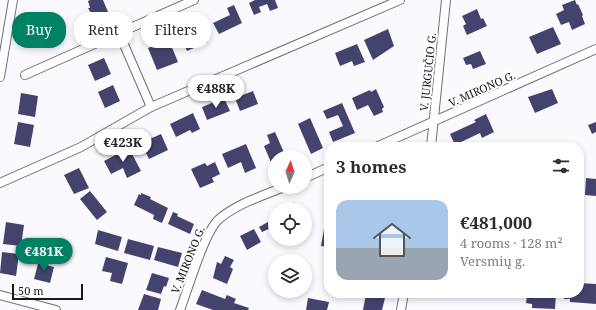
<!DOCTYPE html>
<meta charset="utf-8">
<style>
:root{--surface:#fff;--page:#f7f7f7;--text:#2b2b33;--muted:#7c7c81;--line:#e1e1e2;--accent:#008163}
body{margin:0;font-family:"Noto Serif",serif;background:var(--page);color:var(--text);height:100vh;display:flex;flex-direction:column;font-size:15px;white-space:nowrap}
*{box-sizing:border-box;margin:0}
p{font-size:13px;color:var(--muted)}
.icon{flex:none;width:22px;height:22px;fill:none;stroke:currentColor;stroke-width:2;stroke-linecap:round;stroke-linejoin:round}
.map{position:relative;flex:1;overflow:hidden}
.drawer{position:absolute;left:324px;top:142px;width:260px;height:156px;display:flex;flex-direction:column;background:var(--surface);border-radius:16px;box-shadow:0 2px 6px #0003}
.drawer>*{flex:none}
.hud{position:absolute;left:12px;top:12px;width:252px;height:36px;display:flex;gap:8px}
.needle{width:26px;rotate:3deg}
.tools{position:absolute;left:268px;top:150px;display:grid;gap:8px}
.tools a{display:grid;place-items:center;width:44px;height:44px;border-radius:50%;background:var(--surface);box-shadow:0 2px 6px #0003;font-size:20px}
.scale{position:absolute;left:12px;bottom:10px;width:71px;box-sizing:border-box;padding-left:4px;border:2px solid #1a171c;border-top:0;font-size:11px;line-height:14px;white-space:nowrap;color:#1a171c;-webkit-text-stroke:3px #fff;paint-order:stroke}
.price{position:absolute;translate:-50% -34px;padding:0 9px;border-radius:14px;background:#fff;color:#222;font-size:13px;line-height:26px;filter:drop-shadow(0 1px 2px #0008)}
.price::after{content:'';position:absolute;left:50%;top:24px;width:12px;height:9px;margin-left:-6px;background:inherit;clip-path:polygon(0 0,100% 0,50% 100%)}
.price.selected{background:var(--accent);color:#fff}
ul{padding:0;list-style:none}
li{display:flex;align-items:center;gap:12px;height:100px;padding:0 12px}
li+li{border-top:1px solid var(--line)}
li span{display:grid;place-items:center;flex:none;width:112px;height:80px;border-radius:12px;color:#555}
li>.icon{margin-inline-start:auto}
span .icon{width:48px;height:48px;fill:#fffc;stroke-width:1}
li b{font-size:17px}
h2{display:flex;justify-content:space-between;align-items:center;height:48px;padding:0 12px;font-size:17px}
.pill{padding:0 14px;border-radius:16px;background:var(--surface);box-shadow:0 2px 6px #0003;font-size:14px;line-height:36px}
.pill.selected{background:var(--accent);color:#fff}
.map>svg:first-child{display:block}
.building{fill:#44436d}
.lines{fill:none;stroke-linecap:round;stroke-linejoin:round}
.minor-casing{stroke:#736b77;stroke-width:10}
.minor{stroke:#fff;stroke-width:8}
.labels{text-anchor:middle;stroke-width:4;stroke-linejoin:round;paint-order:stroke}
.street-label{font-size:11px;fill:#1a171c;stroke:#fff}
</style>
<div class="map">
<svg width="596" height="310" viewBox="0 0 596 310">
<rect width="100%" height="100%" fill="#fcf9fe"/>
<g class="building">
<polygon points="90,0 103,0 111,19 101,23 99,18 95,20 88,8 90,8 88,1"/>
<polygon points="255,0 275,0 278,8 270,11 267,4 259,7 261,12 254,15 249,3"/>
<polygon points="575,0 577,5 578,4 583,15 582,16 585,24 572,30 569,22 561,25 556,14 564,10 562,5"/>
<polygon points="234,5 242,23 219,34 213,23 230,15 227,8"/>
<polygon points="477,9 481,19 483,18 487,26 467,35 463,26 466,24 462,16"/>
<polygon points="201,18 205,28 202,29 208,42 187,51 179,32 190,27 189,24"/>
<polygon points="553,27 561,44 537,54 529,37"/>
<polygon points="388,29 394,46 373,60 364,40"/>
<polygon points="166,33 178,62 157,70 148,48 158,44 155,38"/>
<polygon points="357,44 365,62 354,66 352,61 340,66 335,53"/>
<polygon points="480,51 486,64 473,69 471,64 466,65 463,58"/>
<polygon points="104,58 111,74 95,81 88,65"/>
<polygon points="113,85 120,101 105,108 98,92"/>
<polygon points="376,89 384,107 382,109 383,112 374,116 368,105 357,110 352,98 370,90 371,92"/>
<polygon points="552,89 558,103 535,113 528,97"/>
<polygon points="253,91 258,104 240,111 235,98"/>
<polygon points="21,93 38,96 35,117 18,114"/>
<polygon points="224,98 230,111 207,120 202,107"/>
<polygon points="342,103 355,133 333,142 329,132 343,126 338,115 327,119 323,111"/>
<polygon points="193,113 200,129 192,133 190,130 176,137 170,124"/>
<polygon points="486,114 494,132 482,138 480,133 455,145 450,134 476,122 474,120"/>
<polygon points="310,118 323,148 311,154 298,124"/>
<polygon points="18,122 34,125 30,147 14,144"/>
<polygon points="596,122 596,132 592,134 588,125"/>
<polygon points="275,132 286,157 275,157 275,166 273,167 264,146 270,143 267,135"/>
<polygon points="161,134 168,150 149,159 141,143"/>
<polygon points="246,144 256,168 245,173 241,162 228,168 222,154"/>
<polygon points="129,148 141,171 127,178 123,168 111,174 104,161"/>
<polygon points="215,162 220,174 212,178 214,182 200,188 191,169 205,163 207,166"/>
<polygon points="79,168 89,188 74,194 64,175"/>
<polygon points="586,178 596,179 596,196 585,195"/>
<polygon points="90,191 107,212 97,220 80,199"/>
<polygon points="141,193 151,197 150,199 168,208 162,223 153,219 154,215 134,205 139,194 141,195"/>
<polygon points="294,202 298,209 280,209"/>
<polygon points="173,212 178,214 177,216 194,224 190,234 168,224"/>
<polygon points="6,222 24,225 21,246 3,244"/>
<polygon points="268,222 271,228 262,232 259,227"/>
<polygon points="254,229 261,242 247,250 240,236"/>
<polygon points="324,229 329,230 329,247 321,246"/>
<polygon points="98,230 122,237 118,251 95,244"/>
<polygon points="128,239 154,246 150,260 124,253"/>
<polygon points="50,242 67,246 65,256 53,253 53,256 47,254"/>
<polygon points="158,247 182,253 178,267 154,260"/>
<polygon points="2,252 19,254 16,276 0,273"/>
<polygon points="225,256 234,260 230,267 233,269 227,284 213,278 217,262 221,264"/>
<polygon points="106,257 128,263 122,284 110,281 112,273 102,271"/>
<polygon points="39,260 47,262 46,265 54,267 50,283 34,279"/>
<polygon points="152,273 169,278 166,287 164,286 161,294 146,290"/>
<polygon points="579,283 596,284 596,304 570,302 570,299 564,299 565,293 579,293"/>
<polygon points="202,290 225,299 227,295 236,299 234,303 249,308 248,310 213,310 196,304"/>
<polygon points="531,293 556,293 555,309 532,308 532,304 526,303 527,295 531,295"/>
<polygon points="144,294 161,299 158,310 138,310"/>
<polygon points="366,294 385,298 382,310 363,310"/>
<polygon points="308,298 329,302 327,310 306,310"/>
</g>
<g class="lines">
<g class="minor-casing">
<g id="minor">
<polyline points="25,75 119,33"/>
<polyline points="0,77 13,0"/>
<polyline points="151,107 119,33 194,0"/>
<polyline points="376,147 596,49"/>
<polyline points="431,147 446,0"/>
<polyline points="305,178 329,167"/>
<polyline points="0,183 81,147 151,107 400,0"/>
<polyline points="0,295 56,310"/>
<path d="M180,310c8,-21 24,-76 38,-90 18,-16 44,-24 66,-33"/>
<polyline points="401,310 404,293"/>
</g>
</g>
<use href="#minor" class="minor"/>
</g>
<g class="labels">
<g class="street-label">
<text transform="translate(428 72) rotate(-84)" y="4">V. JURGUČIO G.</text>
<text transform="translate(482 89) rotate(-24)" y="4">V. MIRONO G.</text>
<text transform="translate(188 260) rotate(-68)" y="4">V. MIRONO G.</text>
</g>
</g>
</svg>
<div class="tools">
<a><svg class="needle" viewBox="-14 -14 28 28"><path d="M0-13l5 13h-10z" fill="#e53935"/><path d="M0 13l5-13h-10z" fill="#7c7c81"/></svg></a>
<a><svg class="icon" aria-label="locate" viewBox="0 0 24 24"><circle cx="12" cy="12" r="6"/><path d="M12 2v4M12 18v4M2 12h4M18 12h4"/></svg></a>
<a><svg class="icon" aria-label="layers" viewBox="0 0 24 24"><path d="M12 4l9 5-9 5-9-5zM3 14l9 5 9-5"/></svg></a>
</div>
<div class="scale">50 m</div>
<b class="price" style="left:216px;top:109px">€488K</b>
<b class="price" style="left:123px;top:163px">€423K</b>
<b class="price selected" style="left:44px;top:272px">€481K</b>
<div class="hud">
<a class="pill selected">Buy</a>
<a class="pill">Rent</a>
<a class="pill">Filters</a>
</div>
<section class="drawer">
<h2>3 homes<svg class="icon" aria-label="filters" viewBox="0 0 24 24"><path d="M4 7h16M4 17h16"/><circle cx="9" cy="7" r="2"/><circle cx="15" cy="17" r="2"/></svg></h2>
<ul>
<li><span style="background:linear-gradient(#a9c7e8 60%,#9aa5b1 0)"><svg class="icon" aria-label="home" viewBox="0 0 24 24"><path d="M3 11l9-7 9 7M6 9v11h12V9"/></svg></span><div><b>€481,000</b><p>4 rooms · 128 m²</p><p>Versmių g.</p></div></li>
</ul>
</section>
</div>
